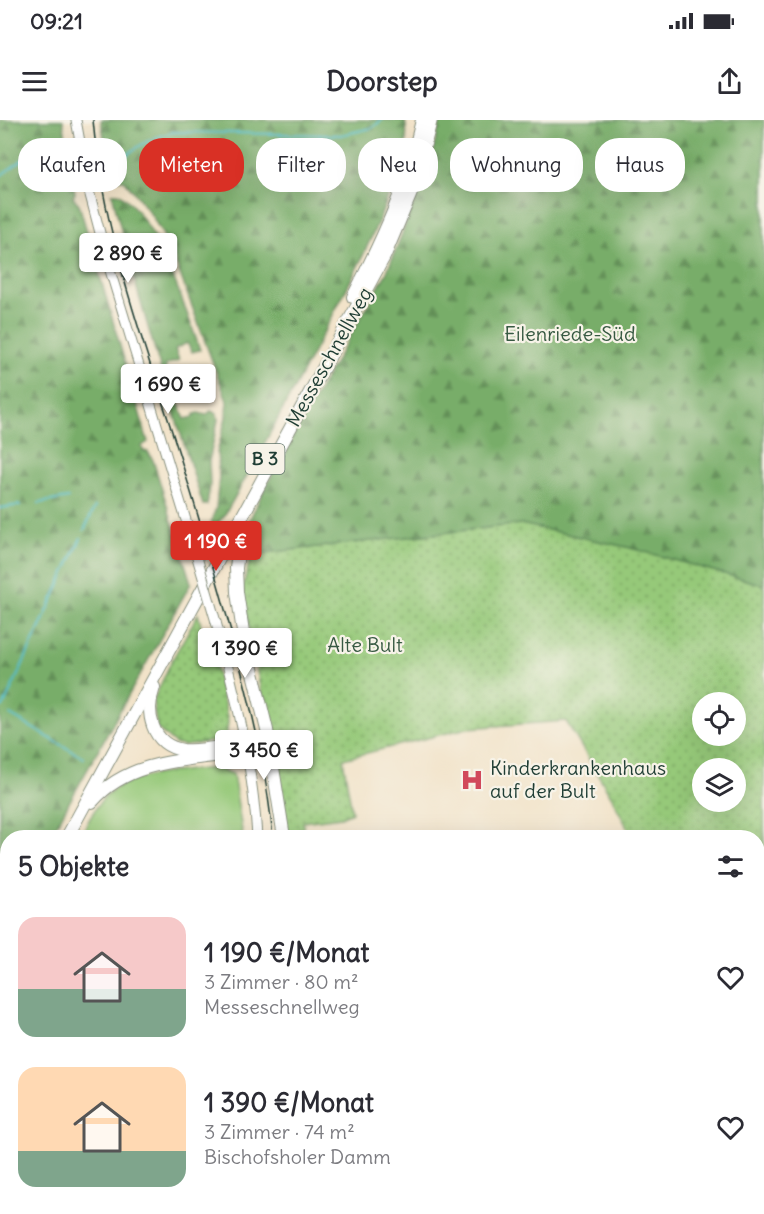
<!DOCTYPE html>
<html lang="de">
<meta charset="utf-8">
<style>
:root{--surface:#fff;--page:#f2f2f3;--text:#2b2b33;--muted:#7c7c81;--accent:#d93025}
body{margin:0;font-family:Delius,sans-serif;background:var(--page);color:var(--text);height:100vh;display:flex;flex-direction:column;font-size:22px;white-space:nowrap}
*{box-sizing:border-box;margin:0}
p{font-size:20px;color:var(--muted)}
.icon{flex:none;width:33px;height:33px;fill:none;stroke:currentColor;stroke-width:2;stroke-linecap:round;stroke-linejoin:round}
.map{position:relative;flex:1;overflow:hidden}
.side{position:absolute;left:0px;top:710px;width:765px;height:386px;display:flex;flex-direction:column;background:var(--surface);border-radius:24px 24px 0 0;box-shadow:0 6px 24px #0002}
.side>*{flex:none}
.hud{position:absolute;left:18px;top:18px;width:729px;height:54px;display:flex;gap:12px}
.controls{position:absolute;left:692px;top:572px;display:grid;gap:12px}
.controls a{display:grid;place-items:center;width:54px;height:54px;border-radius:50%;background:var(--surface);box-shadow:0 6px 24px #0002;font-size:30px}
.price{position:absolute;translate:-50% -51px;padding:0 14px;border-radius:6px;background:#fff;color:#222;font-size:20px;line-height:39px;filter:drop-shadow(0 2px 3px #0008)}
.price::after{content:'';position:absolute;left:50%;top:36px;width:18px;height:14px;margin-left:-9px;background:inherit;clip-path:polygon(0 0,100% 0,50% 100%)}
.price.current{background:var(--accent);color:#fff}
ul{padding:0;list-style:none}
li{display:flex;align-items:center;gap:18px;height:150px;padding:0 18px}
li span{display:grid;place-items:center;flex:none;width:168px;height:120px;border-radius:18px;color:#555}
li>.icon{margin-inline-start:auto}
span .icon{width:72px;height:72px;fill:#fffc;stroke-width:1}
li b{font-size:26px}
h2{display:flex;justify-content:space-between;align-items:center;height:72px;padding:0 18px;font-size:26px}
.chip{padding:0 21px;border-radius:24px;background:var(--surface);box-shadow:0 6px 24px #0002;font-size:21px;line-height:54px}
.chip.current{background:var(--accent);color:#fff}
.status{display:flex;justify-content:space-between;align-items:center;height:42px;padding:0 30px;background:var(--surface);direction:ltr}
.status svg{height:16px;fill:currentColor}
header{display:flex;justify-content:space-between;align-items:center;height:78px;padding:0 18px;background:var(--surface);font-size:27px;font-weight:800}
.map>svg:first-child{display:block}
.grass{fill:url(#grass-dots);stroke:#5a8356;stroke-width:1.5;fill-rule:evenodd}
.forest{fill:url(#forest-firs);stroke:#4c754e;stroke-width:1.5}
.garden{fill:#96c979;stroke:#5a8356;stroke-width:1.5}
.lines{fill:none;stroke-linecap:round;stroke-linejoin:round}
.stream{stroke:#51beca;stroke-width:2}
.minor-casing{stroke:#88907e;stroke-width:9}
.tertiary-casing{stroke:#88907e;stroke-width:10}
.secondary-casing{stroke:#88907e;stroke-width:11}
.trunk-casing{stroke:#88907e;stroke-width:14}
.minor{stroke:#fff;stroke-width:7}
.tertiary{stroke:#fff;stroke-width:8}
.secondary{stroke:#fff;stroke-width:9}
.trunk{stroke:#fff;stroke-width:12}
.tram{stroke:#1f3d34;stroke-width:1.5}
.secondary-bridge-casing{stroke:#88907e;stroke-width:11;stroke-linecap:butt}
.secondary-bridge{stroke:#fff;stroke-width:9}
.labels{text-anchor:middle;stroke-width:4.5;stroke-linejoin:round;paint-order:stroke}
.shield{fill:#f7f3e8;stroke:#60746a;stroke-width:1.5}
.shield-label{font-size:18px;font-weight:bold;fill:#1f3d34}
.park-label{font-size:20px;fill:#375942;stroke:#f7f3e8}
.street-label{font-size:20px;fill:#1f3d34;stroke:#f7f3e8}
.poi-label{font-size:20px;fill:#1f3d34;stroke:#f7f3e8;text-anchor:start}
</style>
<div class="status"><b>09:21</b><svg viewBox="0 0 49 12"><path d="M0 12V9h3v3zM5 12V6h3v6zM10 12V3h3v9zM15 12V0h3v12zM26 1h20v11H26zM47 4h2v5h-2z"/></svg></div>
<header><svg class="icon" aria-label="menu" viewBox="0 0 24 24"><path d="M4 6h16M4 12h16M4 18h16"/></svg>Doorstep<svg class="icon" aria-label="share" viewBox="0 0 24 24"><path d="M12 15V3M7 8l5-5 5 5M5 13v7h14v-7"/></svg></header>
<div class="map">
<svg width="764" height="1094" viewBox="0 0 764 1094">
<defs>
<pattern id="grass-dots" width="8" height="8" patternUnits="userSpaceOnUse" patternTransform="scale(1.5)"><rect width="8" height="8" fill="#96c979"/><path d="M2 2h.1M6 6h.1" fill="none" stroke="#7aa464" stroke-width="1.8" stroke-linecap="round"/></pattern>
<pattern id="forest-firs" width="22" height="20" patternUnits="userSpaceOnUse" patternTransform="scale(1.5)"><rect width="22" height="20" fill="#78ad69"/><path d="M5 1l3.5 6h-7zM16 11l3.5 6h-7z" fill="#628e57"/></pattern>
</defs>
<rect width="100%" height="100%" fill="#f7f3e8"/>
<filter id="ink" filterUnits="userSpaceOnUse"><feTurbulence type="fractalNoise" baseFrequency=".0167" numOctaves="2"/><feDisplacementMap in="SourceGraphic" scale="12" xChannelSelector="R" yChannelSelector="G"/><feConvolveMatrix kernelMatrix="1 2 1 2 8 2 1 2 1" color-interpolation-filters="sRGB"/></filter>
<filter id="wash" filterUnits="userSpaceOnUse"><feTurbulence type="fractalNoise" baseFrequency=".008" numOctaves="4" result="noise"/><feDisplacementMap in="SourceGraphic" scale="24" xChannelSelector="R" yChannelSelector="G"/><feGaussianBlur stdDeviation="1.35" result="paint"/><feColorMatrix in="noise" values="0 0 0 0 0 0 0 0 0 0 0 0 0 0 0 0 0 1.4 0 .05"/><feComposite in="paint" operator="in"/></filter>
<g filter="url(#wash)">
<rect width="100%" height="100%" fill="#f2e3c9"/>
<g class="grass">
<path d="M521,404l110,24 133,37v461l-6,2v-211h-126l-18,-36 -48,-80 -99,7 -124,31 9,53 -11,5 -38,5 1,6 -5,1 1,8h-12l-46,-247 9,-33 4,-3zM702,582h33v33h-33zM702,648h33v33h-33z"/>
<polygon points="198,494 208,531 213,535 228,601 226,619 184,626 175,624 157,608 153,581 171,542"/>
</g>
<g class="forest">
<polygon points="0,0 63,0 75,73 73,77 79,84 148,322 142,326 143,331 148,332 153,340 191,463 50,717 8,717 7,795 0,809"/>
<path d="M101,0h304c5,20 -3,39 -10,58 -20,59 -50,114 -79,169 -30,57 -60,114 -92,169l-9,10 -4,-4 5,-14 3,-31 -2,-24 9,-36 1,-16 -57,-154 -18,-31 -14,-19 -14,-17 -13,-2z"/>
<polygon points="440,0 764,0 764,465 631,428 521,404 256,434 251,437 242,433 248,403 259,380 303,297 386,154 431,41"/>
<path d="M112,73h7c39,28 65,112 81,157l-8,2 -5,-9 -12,6 4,11 -13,5 -1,8 7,21 2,-1 11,26 9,-2v-3l5,-1 7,2 5,-4 6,3 1,6 -9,41 1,23 -3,21h-4c-32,-103 -66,-206 -91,-312z"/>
</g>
<g class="garden">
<path d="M218,648l15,6 10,63h-163c7,-12 12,-25 21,-36 22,-29 83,-30 117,-33z"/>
<polygon points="7,843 7,995 0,988 0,857"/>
</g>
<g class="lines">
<g class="stream">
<polyline points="0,56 22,40 39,32 74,64"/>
<path d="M107,56c19,-24 37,-36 66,-44l168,3 31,-7 10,-8"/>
<polyline points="39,383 68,378"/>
<polyline points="0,388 20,385"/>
<polyline points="84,410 95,387"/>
<polyline points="0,587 3,587 81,418"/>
<polyline points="10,595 84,638"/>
</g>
</g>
</g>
<g filter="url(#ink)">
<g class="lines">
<g class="minor-casing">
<g id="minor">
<polyline points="97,1088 103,1094"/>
<polyline points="613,1088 614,1094"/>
</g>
</g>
<g class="tertiary-casing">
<g id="tertiary">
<polyline points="758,1025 764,1023"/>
<polyline points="316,1088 328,1092 352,1088"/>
</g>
</g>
<g class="secondary-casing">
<g id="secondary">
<polyline points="76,0 89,71 109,147 189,410"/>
<path d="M216,502c19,70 37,142 41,215"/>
<polyline points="305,1088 306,1094"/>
<polyline points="325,1088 325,1094"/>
</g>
</g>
<g class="trunk-casing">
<g id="trunk">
<path d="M353,177c31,-61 54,-110 69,-177"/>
<polyline points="242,402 236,448 237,472 243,512 267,610 284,717"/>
<path d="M154,567c-9,26 -3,58 29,63 20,2 42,-5 61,-7"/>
<path d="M92,682c37,-44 100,-42 154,-50"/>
<polyline points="67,717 385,135 414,66 431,0"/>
<polyline points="0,824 8,810"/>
<polyline points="0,839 8,825"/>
</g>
</g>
<use href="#minor" class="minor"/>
<use href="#tertiary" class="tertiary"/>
<use href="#secondary" class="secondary"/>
<use href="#trunk" class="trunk"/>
<g class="tram">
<path d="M93,0c9,102 43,202 75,299 22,68 42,136 61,205 19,70 37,140 44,213"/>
<polyline points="314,1088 315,1094"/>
</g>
<g class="secondary-bridge-casing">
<polyline id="secondary-bridge" points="189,410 216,502"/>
</g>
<use href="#secondary-bridge" class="secondary-bridge"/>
</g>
</g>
<defs>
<g id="hospital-bare" transform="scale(1.8)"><path d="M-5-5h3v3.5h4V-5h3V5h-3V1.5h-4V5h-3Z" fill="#d1495b" stroke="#f7f3e8" stroke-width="2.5" paint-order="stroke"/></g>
</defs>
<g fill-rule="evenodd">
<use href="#hospital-bare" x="472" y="660"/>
</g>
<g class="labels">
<rect class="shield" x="245.5" y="324" width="39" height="30" rx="4.5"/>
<g class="shield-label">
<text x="265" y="345">B 3</text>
</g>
<g class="park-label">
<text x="570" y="221">Eilenriede-Süd</text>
<text x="365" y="532">Alte Bult</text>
</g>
<g class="street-label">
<text transform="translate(329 237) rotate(-61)" y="7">Messeschnellweg</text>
</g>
<g class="poi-label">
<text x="490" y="655">Kinderkrankenhaus<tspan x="490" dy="23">auf der Bult</tspan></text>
</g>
</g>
</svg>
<div class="controls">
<a><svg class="icon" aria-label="locate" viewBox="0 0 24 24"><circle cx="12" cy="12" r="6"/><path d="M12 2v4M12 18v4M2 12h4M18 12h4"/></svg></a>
<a><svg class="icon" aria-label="layers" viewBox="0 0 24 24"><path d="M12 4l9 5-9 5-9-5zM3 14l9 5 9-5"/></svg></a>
</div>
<b class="price" style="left:128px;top:164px">2 890 €</b>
<b class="price" style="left:168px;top:295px">1 690 €</b>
<b class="price current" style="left:216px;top:452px">1 190 €</b>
<b class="price" style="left:245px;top:559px">1 390 €</b>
<b class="price" style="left:264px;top:661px">3 450 €</b>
<div class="hud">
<a class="chip">Kaufen</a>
<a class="chip current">Mieten</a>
<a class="chip">Filter</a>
<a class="chip">Neu</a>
<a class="chip">Wohnung</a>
<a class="chip">Haus</a>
</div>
<section class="side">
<h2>5 Objekte<svg class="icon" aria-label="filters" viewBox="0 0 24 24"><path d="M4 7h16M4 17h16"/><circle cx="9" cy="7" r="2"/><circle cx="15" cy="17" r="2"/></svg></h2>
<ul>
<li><span style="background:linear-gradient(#f6c9c9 60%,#7fa58c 0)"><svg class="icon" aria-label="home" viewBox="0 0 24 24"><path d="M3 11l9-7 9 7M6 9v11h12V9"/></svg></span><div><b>1 190 €/Monat</b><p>3 Zimmer · 80 m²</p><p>Messeschnellweg</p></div><svg class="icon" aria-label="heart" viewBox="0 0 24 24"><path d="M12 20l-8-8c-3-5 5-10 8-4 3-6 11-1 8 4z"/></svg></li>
<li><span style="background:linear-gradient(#ffd9b3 70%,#7fa58c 0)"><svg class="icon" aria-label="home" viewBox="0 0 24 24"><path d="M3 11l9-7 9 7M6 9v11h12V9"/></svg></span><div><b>1 390 €/Monat</b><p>3 Zimmer · 74 m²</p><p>Bischofsholer Damm</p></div><svg class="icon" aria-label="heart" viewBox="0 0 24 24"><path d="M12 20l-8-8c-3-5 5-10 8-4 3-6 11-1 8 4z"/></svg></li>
</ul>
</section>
</div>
